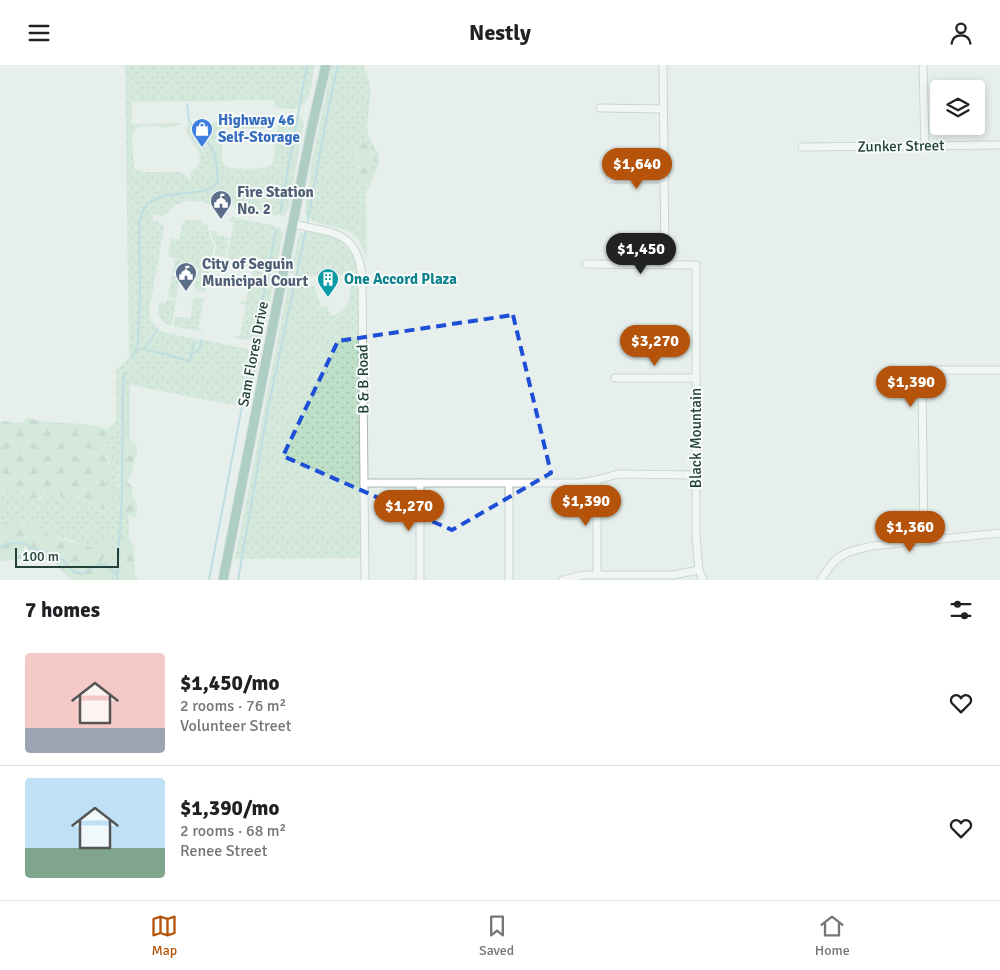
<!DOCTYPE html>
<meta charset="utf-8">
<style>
:root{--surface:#fff;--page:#f2f2f2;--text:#202124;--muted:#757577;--line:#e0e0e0;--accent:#b45309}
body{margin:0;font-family:Signika,sans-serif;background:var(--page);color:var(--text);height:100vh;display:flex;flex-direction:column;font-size:19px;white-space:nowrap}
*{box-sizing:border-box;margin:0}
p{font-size:16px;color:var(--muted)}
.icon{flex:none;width:28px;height:28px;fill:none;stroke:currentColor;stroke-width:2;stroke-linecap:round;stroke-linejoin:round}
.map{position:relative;height:515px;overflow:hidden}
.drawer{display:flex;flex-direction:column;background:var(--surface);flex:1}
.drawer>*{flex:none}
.controls{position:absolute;left:930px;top:15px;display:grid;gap:10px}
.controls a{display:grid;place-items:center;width:55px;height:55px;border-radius:5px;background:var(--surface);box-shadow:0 2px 8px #0003;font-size:25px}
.scale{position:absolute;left:15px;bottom:12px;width:104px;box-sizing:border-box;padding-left:5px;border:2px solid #24423a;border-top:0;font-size:14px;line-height:18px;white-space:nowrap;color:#24423a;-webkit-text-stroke:4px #f7fbf9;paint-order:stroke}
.price{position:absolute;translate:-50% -42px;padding:0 11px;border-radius:18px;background:var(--accent);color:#fff;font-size:16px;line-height:32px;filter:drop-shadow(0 1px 2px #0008)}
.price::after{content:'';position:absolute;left:50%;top:30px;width:15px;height:11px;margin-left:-8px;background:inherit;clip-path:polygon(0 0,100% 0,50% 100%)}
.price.active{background:#222;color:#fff}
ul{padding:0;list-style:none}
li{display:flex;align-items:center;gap:15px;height:125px;padding:0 25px}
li+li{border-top:1px solid var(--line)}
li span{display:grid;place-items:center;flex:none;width:140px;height:100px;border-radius:5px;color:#555}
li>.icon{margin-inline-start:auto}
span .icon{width:60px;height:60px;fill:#fffc;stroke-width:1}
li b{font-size:21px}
h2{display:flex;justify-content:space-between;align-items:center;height:60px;padding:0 25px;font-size:21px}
header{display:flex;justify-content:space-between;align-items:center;height:65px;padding:0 25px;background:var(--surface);font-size:22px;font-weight:700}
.tabs{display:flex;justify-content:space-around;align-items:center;height:70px;border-top:1px solid var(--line);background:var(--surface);font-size:14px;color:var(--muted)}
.tabs a{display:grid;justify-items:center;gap:2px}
.tabs .active{color:var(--accent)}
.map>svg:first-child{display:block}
.grass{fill:url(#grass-dots);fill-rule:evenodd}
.forest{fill:url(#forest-firs)}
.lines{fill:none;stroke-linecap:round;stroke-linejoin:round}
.stream{stroke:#8ec9d4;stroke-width:2}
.minor-casing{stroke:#a8b8b2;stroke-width:9}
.major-casing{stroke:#c2cac8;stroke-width:11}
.minor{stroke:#fff;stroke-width:7}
.major{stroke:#6aa596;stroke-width:9}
.marked{fill:none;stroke:#1d4ed8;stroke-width:4;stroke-dasharray:10 6;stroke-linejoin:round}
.labels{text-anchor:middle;stroke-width:4;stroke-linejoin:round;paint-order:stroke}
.shop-label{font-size:15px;font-weight:bold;fill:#366cbe;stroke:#f7fbf9;text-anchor:start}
.street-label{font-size:15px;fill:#24423a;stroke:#f7fbf9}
.service-label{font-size:15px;font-weight:bold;fill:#4e5e75;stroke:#f7fbf9;text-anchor:start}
.culture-label{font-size:15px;font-weight:bold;fill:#0d838f;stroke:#f7fbf9;text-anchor:start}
</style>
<header><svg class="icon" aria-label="menu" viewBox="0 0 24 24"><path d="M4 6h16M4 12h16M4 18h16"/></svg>Nestly<svg class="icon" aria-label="person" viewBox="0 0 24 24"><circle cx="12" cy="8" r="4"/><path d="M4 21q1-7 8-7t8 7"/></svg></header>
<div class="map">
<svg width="1000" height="515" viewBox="0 0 1000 515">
<defs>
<pattern id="grass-dots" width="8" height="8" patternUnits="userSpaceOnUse" patternTransform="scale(1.25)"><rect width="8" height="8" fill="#bfe0c8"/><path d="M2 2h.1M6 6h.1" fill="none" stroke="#a4c1ad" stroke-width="1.8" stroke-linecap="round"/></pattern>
<pattern id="forest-firs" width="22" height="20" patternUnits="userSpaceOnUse" patternTransform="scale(1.25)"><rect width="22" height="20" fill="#bfe0c8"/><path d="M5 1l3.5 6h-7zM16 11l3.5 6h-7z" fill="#a4c1ad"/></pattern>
</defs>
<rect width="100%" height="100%" fill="#e6efeb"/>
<g class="grass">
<path d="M125,0h189c-4,29 -1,51 -39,42l-1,-7 -142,2v22l50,-1c-14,10 -33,-2 -47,6l-3,6 2,34 10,3h37l10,9 -1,-9c3,-3 8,-5 9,-9 6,-15 -18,-25 -11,-39l8,-1 -1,4h4l2,-5 19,1 2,3v33c1,3 1,5 4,7 5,4 34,3 41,1 4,-1 3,-1 6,-5 3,-15 2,-33 8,-47l19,1 4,7 -15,85 -4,7 -5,1 1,-6h-2l-1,6 -30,-5v-8l-7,-1 -3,6h-4l1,-3 -5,-1v-1l-14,-3 -2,4c-12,-2 -29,-6 -40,2 -4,3 -6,8 -11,10l-10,-1 -1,5 9,3 3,6 -15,81 1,8 7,10 -4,8 2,1 4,-7 8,3 35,7 -1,3 2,-3 49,10 -2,7h2l2,-6 4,4 1,5 -10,48 -119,-23v55l-7,4 -4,8 6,13v6l-6,3 -2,5 2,9v14l10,14v22h-6l-1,42h-32h9l8,-11 -5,-10 5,-3 3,-13 -19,4 -24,-8 -19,-3 -8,-8 -11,-2 -15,1 -7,-4 -7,-1v-26l7,-7 11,-4 11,14 14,-1 2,-8 7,-2c14,12 11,19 31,10l6,6c9,-11 23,-23 21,-38 -1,-6 -4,-13 -6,-19l5,-12 -1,-6 8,-8v-51l13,-13z"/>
<path d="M332,0h32l7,24 -4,37 1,9 11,21v7l-13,31 1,66c-3,-7 -5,-16 -10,-22 -13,-15 -44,-9 -52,-25l7,-52zM358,78l10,4 6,7 -5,12 -5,1 -2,17c-3,-8 -9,-13 -2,-20l-5,-4 1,-14z"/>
<path d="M276,52l-1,8 -2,3 -41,1 -6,-3 -1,-3c18,-2 34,5 51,-6z"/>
<polygon points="232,152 276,161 275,169 276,169 278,161 283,168 264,269 259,276 255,277 256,271 254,271 253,276 235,273 233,271 240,271 246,241 240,238 242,236 246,236 253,204 245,202 246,197 227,193 234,158 229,157"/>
<polygon points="187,155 203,155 202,158 209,160 208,165 214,181 205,228 195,226 196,223 194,222 199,203 189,201 188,203 183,203 181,210 173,208 175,193 168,191 171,173 179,175 183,157"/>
<polygon points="210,165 217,167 217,170 229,173 229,175 227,175 226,178 228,179 225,192 214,190 216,181"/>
<path d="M301,168c28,-5 61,14 56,44 -9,5 -13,-3 -23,-4 -18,0 -26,9 -44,0l9,-38z"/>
<polygon points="172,210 179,211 177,232 175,233 168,232"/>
<path d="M295,219l19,2 8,22 5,-2 4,10c19,-8 17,-11 20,-30l4,-2 4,1 3,273 -127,1 53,-273z"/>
<polygon points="194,232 204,233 198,263 204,265 199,266 173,261 175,252 190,253 193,239 191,238 192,235 194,235"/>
<path d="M167,234l9,2 -5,25c-11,-4 -15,-12 -12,-24l7,1z"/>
</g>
<g class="forest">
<path d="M362,73l5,3 1,6 9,11 -3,7 -9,2c4,4 8,10 5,17h-8l-6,-11 4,-9 -5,-4 1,-14z"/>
<path d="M29,353c26,8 53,2 79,11l1,6 -5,12 4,5 -2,5c5,10 5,16 0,26l5,10 -2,16c-10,2 -19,-5 -26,-11 -21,9 -16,2 -31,-10l-7,2 -2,7 -14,2 -9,-7 -2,-7 -11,4 -7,7v-75l20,2z"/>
<path d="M130,375l5,2 3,10c-6,9 -3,21 -11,29l5,6c-1,13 10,17 3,31 -7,-2 -15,-9 -16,-17 -1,-4 0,-9 0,-13 -1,-9 -3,-12 6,-17v-6l-6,-13 4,-8z"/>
<path d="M0,457l7,1 7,4 15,-1 11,2 9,8 42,11 20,-4 -4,13 -5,3 5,10 1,7 -9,4h-28c-5,-5 -9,-10 -14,-15 -10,-10 -42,-6 -57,-3z"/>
<polygon points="123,473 129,473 134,483 135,510 139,515 148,515 122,515"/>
</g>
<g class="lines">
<g class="stream">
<polyline points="280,148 307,0"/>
<polyline points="307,159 329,40 338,0"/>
<polyline points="255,275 276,165"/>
<polyline points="144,284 190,296 194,277"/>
<polyline points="136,285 144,284 158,264"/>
<polyline points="193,289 200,283 202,275"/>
<polyline points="133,291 138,278 140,228 139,160 142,147 148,138 163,131 202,126 212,123 218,116 215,90 209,79 193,63 189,55 187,39"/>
<path d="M0,482l14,-4 13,1 3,4 24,6 9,6 10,12 9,2c16,-10 19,-17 35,2"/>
<polyline points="117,515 122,430 123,316 125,308"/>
<polyline points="209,515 252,289"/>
<polyline points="238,515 267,349 306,164"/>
</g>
<g class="minor-casing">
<g id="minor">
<polyline points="663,0 665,200"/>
<polyline points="923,0 925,80"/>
<polyline points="600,43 663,44"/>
<polyline points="802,82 1000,80"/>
<polyline points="610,114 664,114"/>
<path d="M293,159c40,9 67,7 69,57l3,299"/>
<polyline points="586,199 696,200 696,471 699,505 703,515"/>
<polyline points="615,313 696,313"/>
<polyline points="597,415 597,509"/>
<polyline points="364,418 579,418 597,415 618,409 696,410"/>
<polyline points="924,475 922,321 920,309 928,305 1000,305"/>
<polyline points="420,515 420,418"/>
<polyline points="509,515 509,419"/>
<polyline points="563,515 583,510 673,510 699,505"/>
<path d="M821,515c16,-27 22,-27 51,-34l128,-13"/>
</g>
</g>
<g class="major-casing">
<polyline id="major" points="223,515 311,66 326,0"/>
</g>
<use href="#minor" class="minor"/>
<use href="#major" class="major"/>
</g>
<path d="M0 0H1000V515H0ZM513,250l38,158 -99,57 -169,-74 55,-115z" fill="#e6efeb" fill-opacity=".55" fill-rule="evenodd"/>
<path class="marked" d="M513,250l38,158 -99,57 -169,-74 55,-115z"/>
<defs>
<g id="shop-pin" transform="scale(1.125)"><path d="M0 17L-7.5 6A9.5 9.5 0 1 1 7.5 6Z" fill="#3f7fe0" stroke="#f7fbf9"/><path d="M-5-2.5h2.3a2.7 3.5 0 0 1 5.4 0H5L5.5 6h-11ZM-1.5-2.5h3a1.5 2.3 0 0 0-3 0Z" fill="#fff"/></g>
<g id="civic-pin" transform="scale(1.125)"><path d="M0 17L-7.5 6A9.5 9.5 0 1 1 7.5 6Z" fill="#5c6f8a" stroke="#f7fbf9"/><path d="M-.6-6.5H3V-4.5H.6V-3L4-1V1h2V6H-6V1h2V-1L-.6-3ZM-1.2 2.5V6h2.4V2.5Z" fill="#fff"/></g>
<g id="building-pin" transform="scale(1.125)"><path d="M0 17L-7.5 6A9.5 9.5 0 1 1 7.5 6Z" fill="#0f9aa8" stroke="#f7fbf9"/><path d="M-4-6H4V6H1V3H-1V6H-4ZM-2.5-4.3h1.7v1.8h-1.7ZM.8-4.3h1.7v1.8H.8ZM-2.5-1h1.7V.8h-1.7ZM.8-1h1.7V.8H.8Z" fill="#fff"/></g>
</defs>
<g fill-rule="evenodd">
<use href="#shop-pin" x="202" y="64"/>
<use href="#civic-pin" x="221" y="136"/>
<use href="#civic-pin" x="186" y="208"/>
<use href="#building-pin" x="328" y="214"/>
</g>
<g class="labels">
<g class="shop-label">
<text x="218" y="60">Highway 46<tspan x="218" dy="17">Self-Storage</tspan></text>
</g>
<g class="street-label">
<text transform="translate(901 81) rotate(-1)" y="5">Zunker Street</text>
<text transform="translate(253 289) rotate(-79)" y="5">Sam Flores Drive</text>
<text transform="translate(363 314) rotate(-91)" y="5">B &amp; B Road</text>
<text transform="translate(696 373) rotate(-90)" y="5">Black Mountain</text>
</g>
<g class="service-label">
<text x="237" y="132">Fire Station<tspan x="237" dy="17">No. 2</tspan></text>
<text x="202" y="204">City of Seguin<tspan x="202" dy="17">Municipal Court</tspan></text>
</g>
<g class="culture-label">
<text x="344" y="219">One Accord Plaza</text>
</g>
</g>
</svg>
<div class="controls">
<a><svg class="icon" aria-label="layers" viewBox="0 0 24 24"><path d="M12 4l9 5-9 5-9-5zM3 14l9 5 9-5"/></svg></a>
</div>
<div class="scale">100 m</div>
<b class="price" style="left:637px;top:125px">$1,640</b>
<b class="price active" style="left:641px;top:210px">$1,450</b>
<b class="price" style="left:655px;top:302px">$3,270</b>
<b class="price" style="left:911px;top:343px">$1,390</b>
<b class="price" style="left:586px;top:462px">$1,390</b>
<b class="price" style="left:409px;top:467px">$1,270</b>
<b class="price" style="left:910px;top:488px">$1,360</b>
</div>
<section class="drawer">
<h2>7 homes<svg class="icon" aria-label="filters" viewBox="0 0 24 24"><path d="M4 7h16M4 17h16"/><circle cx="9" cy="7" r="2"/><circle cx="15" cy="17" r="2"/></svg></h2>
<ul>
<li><span style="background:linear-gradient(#f6c9c9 75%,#9aa5b1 0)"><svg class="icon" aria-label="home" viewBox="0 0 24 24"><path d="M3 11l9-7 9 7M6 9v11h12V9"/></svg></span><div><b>$1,450/mo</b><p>2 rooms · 76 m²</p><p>Volunteer Street</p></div><svg class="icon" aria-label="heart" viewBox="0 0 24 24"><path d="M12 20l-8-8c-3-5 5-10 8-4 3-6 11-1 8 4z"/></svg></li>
<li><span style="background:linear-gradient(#bfe0f5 70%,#7fa58c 0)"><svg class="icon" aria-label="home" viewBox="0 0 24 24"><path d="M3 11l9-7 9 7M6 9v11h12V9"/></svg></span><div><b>$1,390/mo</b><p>2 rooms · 68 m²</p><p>Renee Street</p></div><svg class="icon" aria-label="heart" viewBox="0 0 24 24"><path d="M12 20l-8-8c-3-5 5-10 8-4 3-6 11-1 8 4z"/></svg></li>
</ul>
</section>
<nav class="tabs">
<a class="active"><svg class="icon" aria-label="map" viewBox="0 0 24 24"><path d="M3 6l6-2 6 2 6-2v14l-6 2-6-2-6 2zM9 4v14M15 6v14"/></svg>Map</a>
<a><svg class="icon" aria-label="saved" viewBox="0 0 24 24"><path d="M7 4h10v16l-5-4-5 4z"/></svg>Saved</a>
<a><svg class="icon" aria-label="home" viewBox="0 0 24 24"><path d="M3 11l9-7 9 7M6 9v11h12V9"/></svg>Home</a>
</nav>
